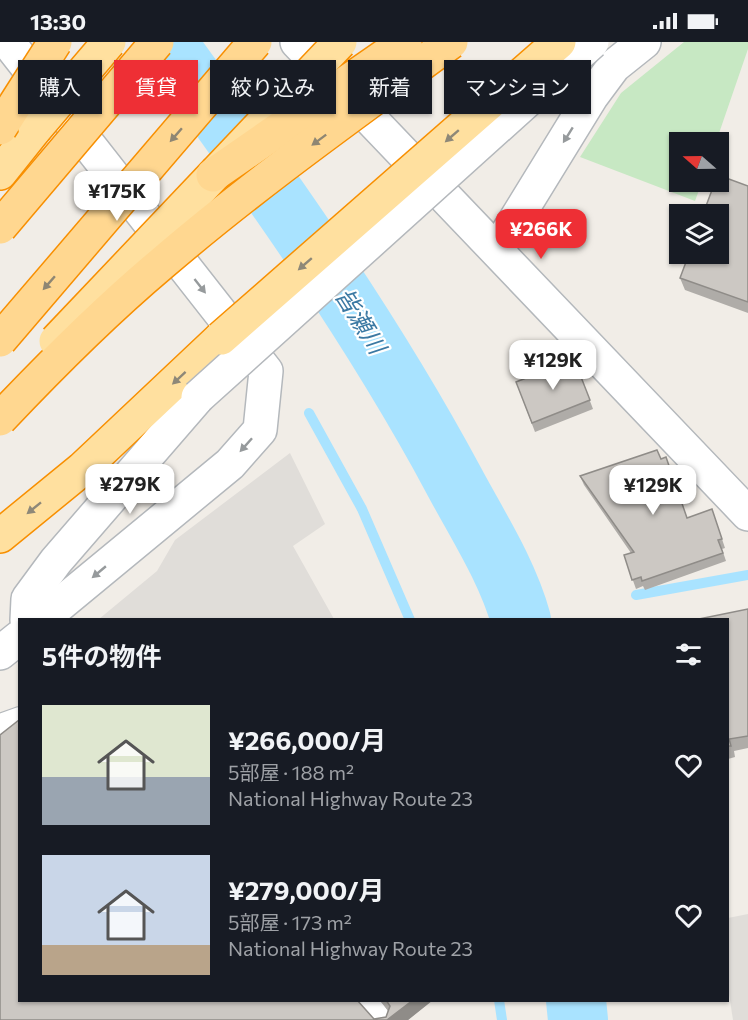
<!DOCTYPE html>
<html lang="ja">
<meta charset="utf-8">
<style>
:root{--surface:#171b24;--page:#20242c;--text:#f1f3f6;--muted:#9ea1a6;--accent:#ee2f35}
body{margin:0;font-family:Commissioner,"Noto Sans JP",sans-serif;background:var(--page);color:var(--text);height:100vh;display:flex;flex-direction:column;font-size:22px;white-space:nowrap}
*{box-sizing:border-box;margin:0}
p{font-size:20px;color:var(--muted)}
.icon{flex:none;width:33px;height:33px;fill:none;stroke:currentColor;stroke-width:2;stroke-linecap:round;stroke-linejoin:round}
.map{position:relative;flex:1;overflow:hidden}
.sheet{position:absolute;left:18px;top:576px;width:711px;height:384px;display:flex;flex-direction:column;background:var(--surface);border-radius:0px;box-shadow:0 2px 4px #0004}
.sheet>*{flex:none}
.banner{position:absolute;left:18px;top:18px;width:712px;height:54px;display:flex;gap:12px}
.needle{width:39px;rotate:290deg}
.tools{position:absolute;left:669px;top:90px;display:grid;gap:12px}
.tools a{display:grid;place-items:center;width:60px;height:60px;border-radius:0px;background:var(--surface);box-shadow:0 2px 4px #0004;font-size:30px}
.price{position:absolute;translate:-50% -51px;padding:0 14px;border-radius:12px;background:#fff;color:#222;font-size:20px;line-height:39px;filter:drop-shadow(0 2px 3px #0008)}
.price::after{content:'';position:absolute;left:50%;top:36px;width:18px;height:14px;margin-left:-9px;background:inherit;clip-path:polygon(0 0,100% 0,50% 100%)}
.price.on{background:var(--accent);color:#fff}
ul{padding:0;list-style:none}
li{display:flex;align-items:center;gap:18px;height:150px;padding:0 24px}
li span{display:grid;place-items:center;flex:none;width:168px;height:120px;border-radius:0px;color:#555}
li>.icon{margin-inline-start:auto}
span .icon{width:72px;height:72px;fill:#fffc;stroke-width:1}
li b{font-size:26px}
h2{display:flex;justify-content:space-between;align-items:center;height:72px;padding:0 24px;font-size:26px}
.tag{padding:0 21px;border-radius:0px;background:var(--surface);box-shadow:0 2px 4px #0004;font-size:21px;line-height:54px}
.tag.on{background:var(--accent);color:#fff}
.status{display:flex;justify-content:space-between;align-items:center;height:42px;padding:0 30px;background:var(--surface);direction:ltr}
.status svg{height:16px;fill:currentColor}
.map>svg:first-child{display:block}
.industrial{fill:#e0ddd9}
.green{fill:#c7e8c3}
.lines{fill:none;stroke-linecap:round;stroke-linejoin:round}
.stream{stroke:#a9e3ff;stroke-width:10}
.river{stroke:#a9e3ff;stroke-width:60}
.service-casing{stroke:#b4b8bc;stroke-width:22}
.minor-casing{stroke:#b4b8bc;stroke-width:36}
.trunk-casing{stroke:#f88f00;stroke-width:36}
.service{stroke:#fff;stroke-width:20}
.minor{stroke:#fff;stroke-width:33}
.trunk{stroke:#ffe09f;stroke-width:33}
.minor-bridge-casing{stroke:#b4b8bc;stroke-width:36;stroke-linecap:butt}
.trunk-bridge-casing{stroke:#f88f00;stroke-width:36;stroke-linecap:butt}
.motorway-bridge-casing{stroke:#f88f00;stroke-width:36;stroke-linecap:butt}
.minor-bridge{stroke:#fff;stroke-width:33}
.trunk-bridge{stroke:#ffe09f;stroke-width:33}
.motorway-bridge{stroke:#ffd790;stroke-width:33}
.wall{fill:#afaca8}
.shaded-wall{fill:#8f8c88}
.building{fill:#ccc8c3;stroke:#8f8c88;stroke-width:1.5}
.oneway{fill:#8e8673}
.oneway2{fill:#969a9c}
.oneway3{fill:#8e8878}
.labels{text-anchor:middle;stroke-width:4.5;stroke-linejoin:round;paint-order:stroke}
.water-label{font-size:24px;font-style:italic;fill:#3b79a3;stroke:#fff}
</style>
<div class="status"><b>13:30</b><svg viewBox="0 0 49 12"><path d="M0 12V9h3v3zM5 12V6h3v6zM10 12V3h3v9zM15 12V0h3v12zM26 1h20v11H26zM47 4h2v5h-2z"/></svg></div>
<div class="map">
<svg width="748" height="978" viewBox="0 0 748 978">
<rect width="100%" height="100%" fill="#f1ede7"/>
<g class="industrial">
<polygon points="290,411 325,482 293,504 334,577 99,577 157,529 175,498"/>
<polygon points="748,872 748,978 733,978 728,945 728,876"/>
</g>
<polygon class="green" points="684,0 748,0 748,7 716,100 680,100 680,140 702,140 695,159 580,115 621,51"/>
<g class="lines">
<g class="stream">
<polyline points="309,371 362,467 410,578"/>
<polyline points="636,553 748,533"/>
<polyline points="499,958 502,978"/>
</g>
<g class="river">
<path d="M166,0c103,142 205,284 288,439 24,45 53,89 67,139"/>
<polyline points="576,958 578,978"/>
</g>
<g class="service-casing">
<g id="service">
<polyline points="0,682 20,675"/>
<polyline points="366,958 383,978"/>
</g>
</g>
<g class="minor-casing">
<g id="minor">
<polyline points="8,0 266,329 260,388 230,422 41,578"/>
<polyline points="297,0 748,472"/>
<polyline points="497,208 591,55 614,24 644,0"/>
<polyline points="27,578 28,557 56,519 198,355"/>
<polyline points="0,611 20,595"/>
</g>
</g>
<g class="trunk-casing">
<g id="trunk">
<polyline points="0,131 35,87"/>
<polyline points="0,494 82,427 221,296"/>
</g>
</g>
<use href="#service" class="service"/>
<use href="#minor" class="minor"/>
<use href="#trunk" class="trunk"/>
<g class="minor-bridge-casing">
<polyline id="minor-bridge" points="198,355 592,0"/>
</g>
<g class="trunk-bridge-casing">
<g id="trunk-bridge">
<polyline points="35,87 109,0"/>
<polyline points="221,296 559,0"/>
<polyline points="56,299 340,0"/>
</g>
</g>
<g class="motorway-bridge-casing">
<g id="motorway-bridge">
<polyline points="0,86 55,0"/>
<polyline points="213,133 405,0"/>
<polyline points="0,185 157,0"/>
<polyline points="0,298 255,0"/>
<path d="M0,377c51,-54 104,-107 161,-155 92,-79 192,-150 290,-222"/>
</g>
</g>
<use href="#minor-bridge" class="minor-bridge"/>
<use href="#trunk-bridge" class="trunk-bridge"/>
<use href="#motorway-bridge" class="motorway-bridge"/>
</g>
<g class="wall">
<polygon points="748,144 748,271 685,248 680,236"/>
<polygon points="574,317 593,367 535,390 516,340"/>
<polygon points="661,417 687,476 712,467 725,506 722,507 726,519 645,548 643,544 636,547 624,513 631,511 584,443 580,434"/>
<polygon points="748,567 748,706 734,709 735,715 728,717 728,578"/>
<polygon points="20,958 374,977 386,975 388,969 380,958 433,958 408,978 0,978"/>
</g>
<polygon class="shaded-wall" points="413,958 433,958 408,978 387,978"/>
<g class="building">
<polygon points="718,133 748,144 748,260 680,236 689,212 718,212 718,172 703,172 715,140 718,140"/>
<polygon points="574,317 590,358 532,381 516,340"/>
<polygon points="657,408 661,417 666,415 687,476 712,467 722,497 718,498 723,511 642,539 641,535 632,538 624,513 634,510 580,434"/>
<polygon points="748,567 748,694 729,697 731,704 728,704 728,578 694,578"/>
<polygon points="19,678 20,679 20,958 357,958 374,977 386,975 390,964 386,958 413,958 387,978 0,978 0,693"/>
</g>
<defs><path id="oneway-solid" d="M-6-.8H1V-3.2L6.5 0L1 3.2V.8H-6Z" transform="scale(1.5)"/></defs>
<g class="oneway">
<use href="#oneway-solid" transform="translate(176 93) rotate(131)"/>
<use href="#oneway-solid" transform="translate(319 98) rotate(143)"/>
<use href="#oneway-solid" transform="translate(49 241) rotate(131)"/>
</g>
<g class="oneway2">
<use href="#oneway-solid" transform="translate(568 93) rotate(122)"/>
<use href="#oneway-solid" transform="translate(200 244) rotate(52)"/>
<use href="#oneway-solid" transform="translate(246 403) rotate(132)"/>
<use href="#oneway-solid" transform="translate(99 530) rotate(140)"/>
</g>
<g class="oneway3">
<use href="#oneway-solid" transform="translate(452 94) rotate(139)"/>
<use href="#oneway-solid" transform="translate(305 222) rotate(139)"/>
<use href="#oneway-solid" transform="translate(179 336) rotate(137)"/>
<use href="#oneway-solid" transform="translate(34 466) rotate(141)"/>
</g>
<g class="labels">
<g class="water-label">
<text transform="translate(360 279) rotate(58)" y="8">皆瀬川</text>
</g>
</g>
</svg>
<div class="tools">
<a><svg class="needle" viewBox="-14 -14 28 28"><path d="M0-13l5 13h-10z" fill="#e53935"/><path d="M0 13l5-13h-10z" fill="#9ea1a6"/></svg></a>
<a><svg class="icon" aria-label="layers" viewBox="0 0 24 24"><path d="M12 4l9 5-9 5-9-5zM3 14l9 5 9-5"/></svg></a>
</div>
<b class="price" style="left:117px;top:180px">¥175K</b>
<b class="price on" style="left:541px;top:218px">¥266K</b>
<b class="price" style="left:553px;top:349px">¥129K</b>
<b class="price" style="left:130px;top:473px">¥279K</b>
<b class="price" style="left:653px;top:474px">¥129K</b>
<div class="banner">
<a class="tag">購入</a>
<a class="tag on">賃貸</a>
<a class="tag">絞り込み</a>
<a class="tag">新着</a>
<a class="tag">マンション</a>
</div>
<section class="sheet">
<h2>5件の物件<svg class="icon" aria-label="filters" viewBox="0 0 24 24"><path d="M4 7h16M4 17h16"/><circle cx="9" cy="7" r="2"/><circle cx="15" cy="17" r="2"/></svg></h2>
<ul>
<li><span style="background:linear-gradient(#dfe7d0 60%,#9aa5b1 0)"><svg class="icon" aria-label="home" viewBox="0 0 24 24"><path d="M3 11l9-7 9 7M6 9v11h12V9"/></svg></span><div><b>¥266,000/月</b><p>5部屋 · 188 m²</p><p>National Highway Route 23</p></div><svg class="icon" aria-label="heart" viewBox="0 0 24 24"><path d="M12 20l-8-8c-3-5 5-10 8-4 3-6 11-1 8 4z"/></svg></li>
<li><span style="background:linear-gradient(#c9d6e8 75%,#b9a48a 0)"><svg class="icon" aria-label="home" viewBox="0 0 24 24"><path d="M3 11l9-7 9 7M6 9v11h12V9"/></svg></span><div><b>¥279,000/月</b><p>5部屋 · 173 m²</p><p>National Highway Route 23</p></div><svg class="icon" aria-label="heart" viewBox="0 0 24 24"><path d="M12 20l-8-8c-3-5 5-10 8-4 3-6 11-1 8 4z"/></svg></li>
</ul>
</section>
</div>
